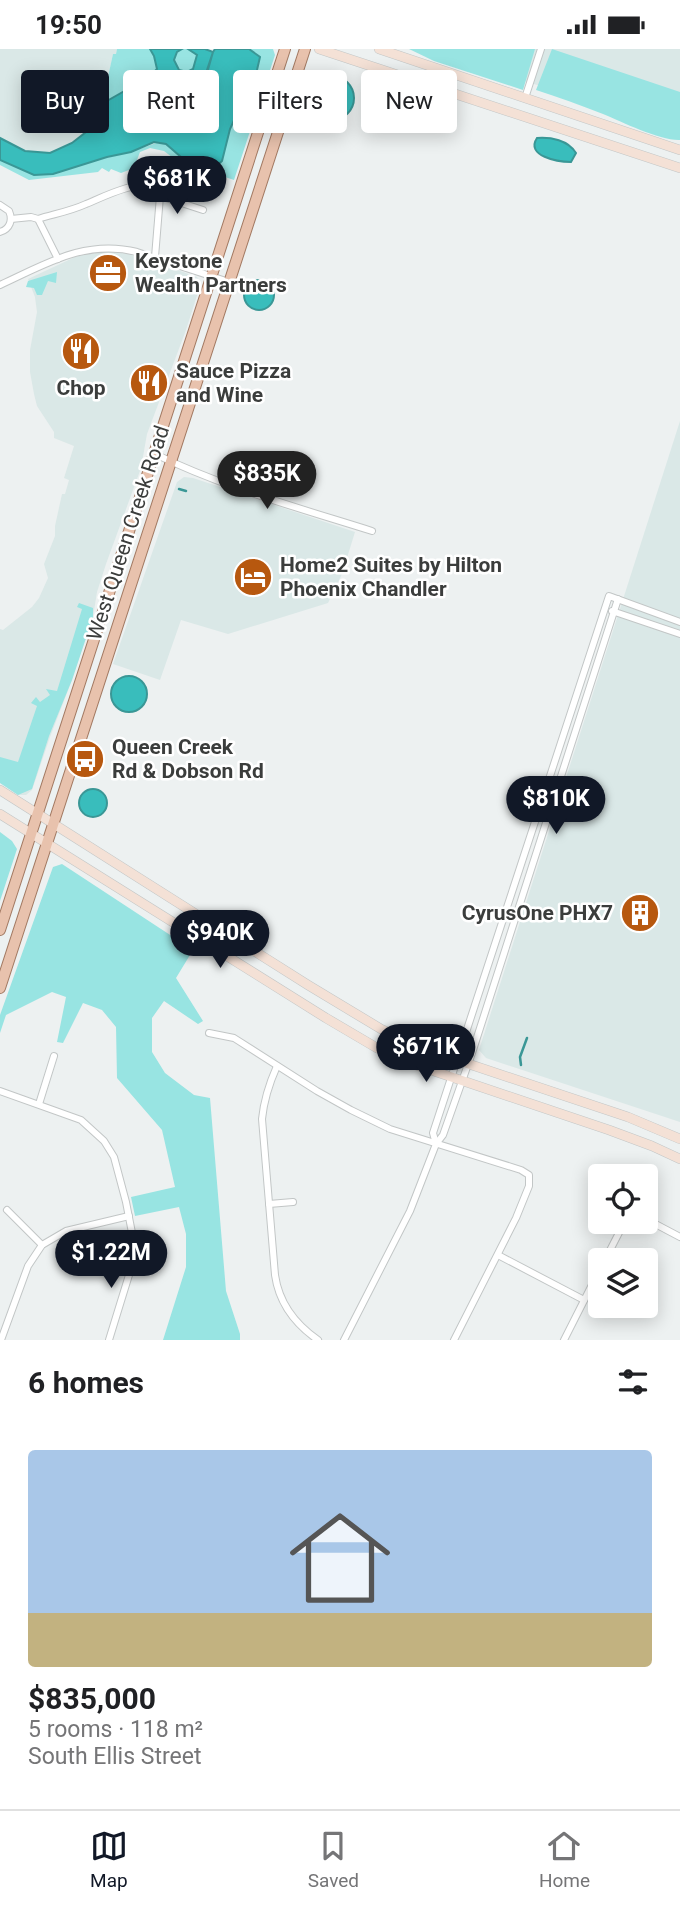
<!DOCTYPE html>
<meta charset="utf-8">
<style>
:root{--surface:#fff;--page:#f6f6f6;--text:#202124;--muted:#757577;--line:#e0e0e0;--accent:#111827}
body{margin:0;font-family:Roboto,sans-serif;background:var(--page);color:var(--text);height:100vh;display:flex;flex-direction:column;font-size:26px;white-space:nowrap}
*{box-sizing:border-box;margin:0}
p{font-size:23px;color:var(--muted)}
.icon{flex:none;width:38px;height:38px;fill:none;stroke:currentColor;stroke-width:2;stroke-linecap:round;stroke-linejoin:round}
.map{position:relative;height:1291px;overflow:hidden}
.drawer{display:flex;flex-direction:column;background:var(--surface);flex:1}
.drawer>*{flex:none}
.hud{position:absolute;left:21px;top:21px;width:639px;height:63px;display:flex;gap:14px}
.buttons{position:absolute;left:588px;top:1115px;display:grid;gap:14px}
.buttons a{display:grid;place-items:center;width:70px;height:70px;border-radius:7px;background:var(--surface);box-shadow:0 4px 18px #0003;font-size:35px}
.price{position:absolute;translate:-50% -60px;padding:0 16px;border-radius:24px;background:var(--accent);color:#fff;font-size:23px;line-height:46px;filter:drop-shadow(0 2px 4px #0008)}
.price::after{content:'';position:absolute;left:50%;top:42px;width:21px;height:16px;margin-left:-10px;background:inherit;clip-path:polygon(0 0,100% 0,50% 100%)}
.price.selected{background:#222;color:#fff}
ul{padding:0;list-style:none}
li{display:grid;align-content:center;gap:14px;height:371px;padding:0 28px}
li span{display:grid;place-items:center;height:217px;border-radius:7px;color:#555}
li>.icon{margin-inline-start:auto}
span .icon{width:126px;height:126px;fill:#fffc;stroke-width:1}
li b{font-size:30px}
h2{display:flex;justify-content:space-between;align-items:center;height:84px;padding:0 28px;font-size:30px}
.tag{padding:0 24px;border-radius:7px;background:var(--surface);box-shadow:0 4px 18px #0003;font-size:24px;line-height:63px}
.tag.selected{background:var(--accent);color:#fff}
.status{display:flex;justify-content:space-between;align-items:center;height:49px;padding:0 35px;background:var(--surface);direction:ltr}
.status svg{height:19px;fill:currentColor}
.tab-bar{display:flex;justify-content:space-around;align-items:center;height:98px;border-top:2px solid var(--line);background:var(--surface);font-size:19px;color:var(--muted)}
.tab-bar a{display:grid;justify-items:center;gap:4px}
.tab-bar .selected{color:var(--accent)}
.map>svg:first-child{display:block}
.built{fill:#dae8e7}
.green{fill:#98e4e2}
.water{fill:#39bdbc;stroke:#3a9796;stroke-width:2;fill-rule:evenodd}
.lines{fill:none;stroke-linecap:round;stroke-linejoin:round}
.stream{stroke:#3a9796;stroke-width:2.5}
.minor-casing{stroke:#c2c6c6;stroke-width:8}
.secondary-casing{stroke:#c2c6c6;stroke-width:10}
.primary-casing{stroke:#a27962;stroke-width:12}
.minor{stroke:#fff;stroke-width:6}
.secondary{stroke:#f4e1d6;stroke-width:9}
.primary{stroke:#e8c2ad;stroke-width:10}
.labels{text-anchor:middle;stroke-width:5;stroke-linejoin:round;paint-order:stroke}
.poi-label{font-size:21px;font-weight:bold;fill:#3b3d3c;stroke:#fff;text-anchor:start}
.street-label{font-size:21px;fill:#3b3d3c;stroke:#fff}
</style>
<div class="status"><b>19:50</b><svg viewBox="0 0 49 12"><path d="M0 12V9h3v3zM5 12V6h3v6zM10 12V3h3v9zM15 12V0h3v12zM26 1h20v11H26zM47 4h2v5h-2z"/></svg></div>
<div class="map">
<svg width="680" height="1291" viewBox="0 0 680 1291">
<rect width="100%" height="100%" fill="#edf1f1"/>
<g class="built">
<polygon points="0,0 117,0 116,6 113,5 106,38 94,42 101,45 107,52 86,83 72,94 50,104 25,102 0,89"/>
<polygon points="531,0 680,0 680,80 521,31"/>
<polygon points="104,203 116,203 139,207 197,228 201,234 186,281 147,385 141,419 106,515 97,543 93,568 72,631 50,688 32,741 26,746 18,746 0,733 0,580 3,581 32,558 39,549 48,529 44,515 55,487 55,477 62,445 65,445 69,431 64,429 74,397 54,389 54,383 37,357 34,345 30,323 30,301 37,263 35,248 28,230 75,208 86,205"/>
<polygon points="680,372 680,1073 486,1009 479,1001"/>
<polygon points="184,428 193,429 355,483 342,525 328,554 228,585 181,571 160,631 113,615 177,433"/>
</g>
<g class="green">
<polygon points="117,0 150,0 154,7 158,20 149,28 107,52 101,45 94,42 96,37 106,37 113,5 116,5"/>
<polygon points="182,0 188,0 197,5 193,21 187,23 179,21 174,11 177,3"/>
<polygon points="249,0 273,0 275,6 234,131 222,127 210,131 193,124 164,102 150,99 140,103 134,119 121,124 111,120 109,123 102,119 98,123 29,131 0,116 0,111 34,126 131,103 156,94 166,95 196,121 222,112 230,80 245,50 260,8"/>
<polygon points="409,0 535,0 523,41 434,12"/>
<path d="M552,0l128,43v48c-19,1 -58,-18 -77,-26 -23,-9 -45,-17 -67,-24z"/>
<path d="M199,28c8,3 16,12 17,20l-7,7h-12l-9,-14 4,-8z"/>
<polygon points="57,223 56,234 48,232 42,246 37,246 34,239 26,238 28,232"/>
<polygon points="79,554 93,559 93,568 72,631 49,687 32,740 18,746 0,734 0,708 18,713 37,657 31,654 36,648 40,653 50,646 46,640 57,642 82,560 77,558"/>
<polygon points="0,783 12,792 17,800 0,852"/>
<polygon points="62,815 193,901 176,929 203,972 198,975 164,952 152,969 152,1003 165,1024 194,1046 210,1049 226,1242 240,1285 240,1291 163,1291 186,1218 186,1185 179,1158 135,1167 131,1148 175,1138 162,1081 117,1029 116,978 102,961 83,954 63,994 57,993 66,948 52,943 6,966 0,984 0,966 53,818"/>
</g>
<g class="water">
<path d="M150,0h32l-5,3 -3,8 5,10 8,2 6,-3 4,-14 -9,-6h17l8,3 2,-3h34l11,8 -3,13 -27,59 -8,32 -13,12 -13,-3 -30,-26 -12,-2 -23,10 -24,5 -54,17 -19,1 -34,-15v-22l25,13 25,2 22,-10 14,-11 21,-31 42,-24 8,-8 -3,-13zM213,3l-8,28 10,11 1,6 -7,7h-12l-9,-14 4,-8 7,-5 5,2z"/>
<circle cx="332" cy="49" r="22"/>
<path d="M537,89c14,-1 31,2 39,15l-5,9c-13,0 -46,-6 -34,-24z"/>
<circle cx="259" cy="246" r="15"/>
<circle cx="129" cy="645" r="18"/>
<circle cx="93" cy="754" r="14"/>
</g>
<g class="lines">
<g class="stream">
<polyline points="313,23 322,30"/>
<polyline points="179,440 186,442"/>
<polyline points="521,1016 520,1008 527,989"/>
</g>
<g class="minor-casing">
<g id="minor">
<polyline points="525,49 541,0"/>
<polyline points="160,147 203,161"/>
<path d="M0,156l9,6c4,9 1,18 -9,21"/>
<polyline points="11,170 31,168 38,170"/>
<path d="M58,210l-20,-40c16,-5 33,-8 48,-15 17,-7 50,-24 68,-17l6,9 -5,61"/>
<path d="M0,236c46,-21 85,-46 137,-33l92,30"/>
<path d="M153,404c69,34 146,55 219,78"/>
<polyline points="612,562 680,585"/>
<polyline points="209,984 234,989 317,1042 351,1061 390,1080 521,1121 529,1126 529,1137 516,1169 454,1291"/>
<path d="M277,1017c-8,18 -13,33 -15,53l13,156c4,28 20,49 43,65"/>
<polyline points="0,1042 81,1071 104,1092 114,1108 126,1153 134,1194 133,1213 109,1291"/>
<polyline points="39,1055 54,1007"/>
<polyline points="436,1095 433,1084 609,547 680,573"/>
<polyline points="269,1155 293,1153"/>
<polyline points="7,1161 42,1196"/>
<polyline points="646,1170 680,1188"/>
<polyline points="498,1206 584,1251"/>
<polyline points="605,1211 625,1172"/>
<polyline points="1,1291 28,1217 42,1196 66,1182 129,1167"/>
<polyline points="344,1291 410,1162 436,1095 443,1086 472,1004 618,550"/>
<polyline points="564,1291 600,1220"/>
</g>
</g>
<g class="secondary-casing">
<g id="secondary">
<polyline points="319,0 680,119"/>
<polyline points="379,0 680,101"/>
<polyline points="0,741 308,936 381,980 433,1003 628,1068 680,1090"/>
<polyline points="0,765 326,969 377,999 410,1014 609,1081 652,1097 680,1110"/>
</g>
</g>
<g class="primary-casing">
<g id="primary">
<polyline points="0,881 285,0"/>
<polyline points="0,939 305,0"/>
</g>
</g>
<use href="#minor" class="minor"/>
<use href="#secondary" class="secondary"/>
<use href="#primary" class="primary"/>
</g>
<defs>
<g id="office-disc" transform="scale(2.0125)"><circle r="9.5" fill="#b7580f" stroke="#fff"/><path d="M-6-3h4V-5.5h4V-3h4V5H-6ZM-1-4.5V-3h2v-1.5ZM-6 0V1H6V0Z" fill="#fff"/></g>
<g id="restaurant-disc" transform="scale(2.0125)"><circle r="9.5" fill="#b7580f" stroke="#fff"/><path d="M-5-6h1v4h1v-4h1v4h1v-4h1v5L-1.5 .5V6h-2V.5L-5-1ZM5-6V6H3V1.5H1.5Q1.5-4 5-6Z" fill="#fff"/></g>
<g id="hotel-disc" transform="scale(2.0125)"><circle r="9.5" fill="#b7580f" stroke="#fff"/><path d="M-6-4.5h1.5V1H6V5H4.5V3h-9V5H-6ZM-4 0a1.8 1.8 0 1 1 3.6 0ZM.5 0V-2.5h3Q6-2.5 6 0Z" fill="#fff"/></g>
<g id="bus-disc" transform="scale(2.0125)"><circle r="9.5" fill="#b7580f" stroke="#fff"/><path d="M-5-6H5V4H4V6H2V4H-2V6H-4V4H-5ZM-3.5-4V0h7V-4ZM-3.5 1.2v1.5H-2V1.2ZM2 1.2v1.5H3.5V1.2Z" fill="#fff"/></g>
<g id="building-disc" transform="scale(2.0125)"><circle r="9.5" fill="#b7580f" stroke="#fff"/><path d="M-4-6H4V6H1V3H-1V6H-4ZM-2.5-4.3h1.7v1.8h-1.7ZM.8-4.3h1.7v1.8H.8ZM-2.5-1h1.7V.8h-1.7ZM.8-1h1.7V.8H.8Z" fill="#fff"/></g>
</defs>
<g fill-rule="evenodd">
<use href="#office-disc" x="108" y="224"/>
<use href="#restaurant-disc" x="81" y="302"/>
<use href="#restaurant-disc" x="149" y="334"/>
<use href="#hotel-disc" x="253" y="528"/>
<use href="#bus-disc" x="85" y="710"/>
<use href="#building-disc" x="640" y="864"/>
</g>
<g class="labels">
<g class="poi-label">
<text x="135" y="219">Keystone<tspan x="135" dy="24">Wealth Partners</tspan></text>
<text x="176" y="329">Sauce Pizza<tspan x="176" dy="24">and Wine</tspan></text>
<text x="81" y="346" text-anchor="middle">Chop</text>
<text x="280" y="523">Home2 Suites by Hilton<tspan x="280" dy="24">Phoenix Chandler</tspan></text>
<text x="112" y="705">Queen Creek<tspan x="112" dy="24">Rd &amp; Dobson Rd</tspan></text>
<text x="613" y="871" text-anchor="end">CyrusOne PHX7</text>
</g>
<g class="street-label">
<text transform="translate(128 484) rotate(-72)" y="7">West Queen Creek Road</text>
</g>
</g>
</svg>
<div class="buttons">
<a><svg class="icon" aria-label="locate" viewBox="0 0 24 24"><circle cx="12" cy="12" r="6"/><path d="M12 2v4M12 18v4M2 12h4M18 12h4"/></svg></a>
<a><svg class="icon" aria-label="layers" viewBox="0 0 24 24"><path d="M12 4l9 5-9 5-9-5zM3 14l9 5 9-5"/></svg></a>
</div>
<b class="price" style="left:177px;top:167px">$681K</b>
<b class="price selected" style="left:267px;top:462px">$835K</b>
<b class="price" style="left:556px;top:787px">$810K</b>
<b class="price" style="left:220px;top:921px">$940K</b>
<b class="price" style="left:426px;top:1035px">$671K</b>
<b class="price" style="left:111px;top:1241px">$1.22M</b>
<div class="hud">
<a class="tag selected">Buy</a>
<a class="tag">Rent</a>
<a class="tag">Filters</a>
<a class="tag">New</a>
</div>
</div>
<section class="drawer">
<h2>6 homes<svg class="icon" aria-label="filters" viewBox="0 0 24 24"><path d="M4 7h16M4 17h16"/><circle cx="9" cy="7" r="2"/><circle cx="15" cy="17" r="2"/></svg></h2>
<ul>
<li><span style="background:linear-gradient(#a9c7e8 75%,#c2b280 0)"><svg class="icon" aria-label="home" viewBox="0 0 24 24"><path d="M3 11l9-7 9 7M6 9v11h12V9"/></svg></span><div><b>$835,000</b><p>5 rooms · 118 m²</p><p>South Ellis Street</p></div></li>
</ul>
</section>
<nav class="tab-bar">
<a class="selected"><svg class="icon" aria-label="map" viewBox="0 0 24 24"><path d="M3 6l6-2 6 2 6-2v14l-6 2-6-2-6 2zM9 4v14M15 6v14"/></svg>Map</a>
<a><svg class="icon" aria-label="saved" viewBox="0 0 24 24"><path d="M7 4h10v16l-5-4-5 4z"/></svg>Saved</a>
<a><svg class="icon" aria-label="home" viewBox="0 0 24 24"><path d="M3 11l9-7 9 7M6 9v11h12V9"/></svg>Home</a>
</nav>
